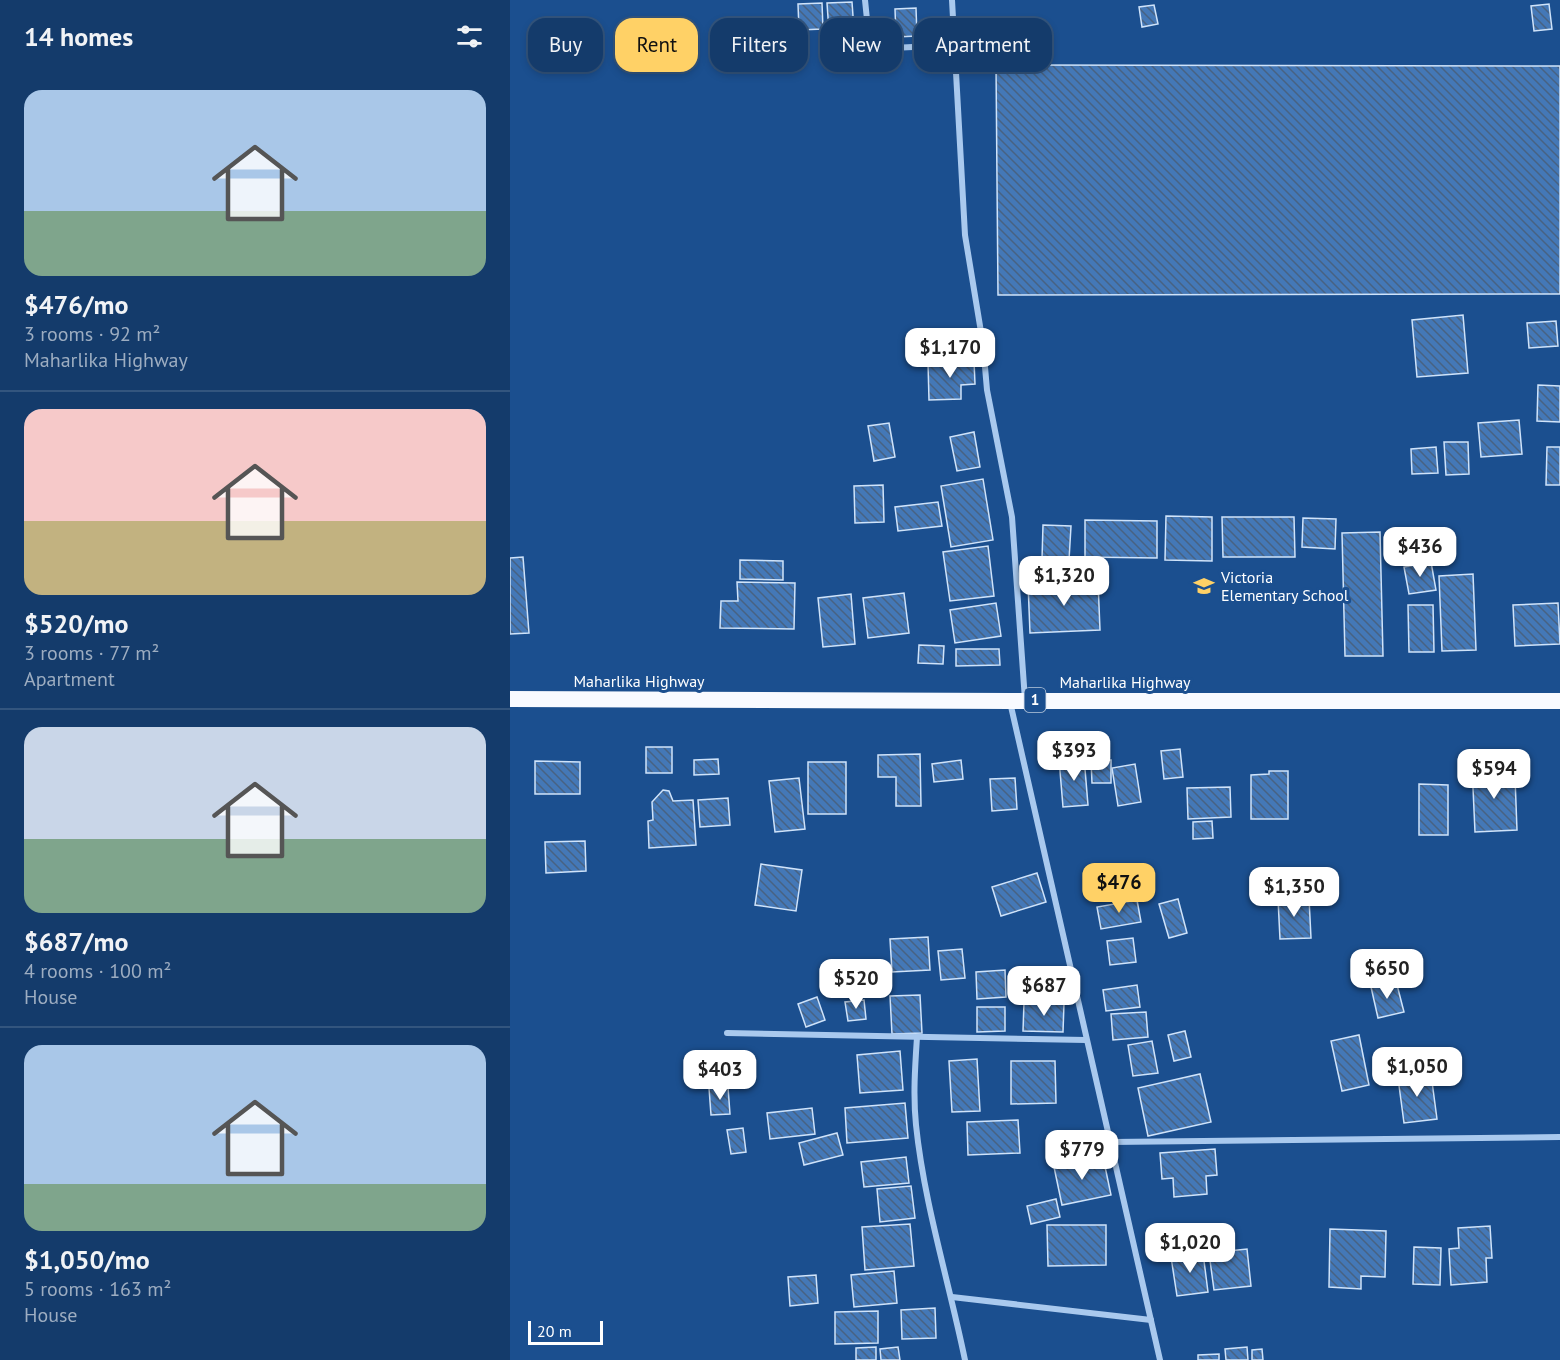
<!DOCTYPE html>
<meta charset="utf-8">
<style>
:root{--surface:#143b6b;--page:#1d4271;--text:#f1f3f6;--muted:#9dadc1;--line:#33557e;--accent:#ffd166}
body{margin:0;font-family:"PT Sans",sans-serif;background:var(--page);color:var(--text);height:100vh;display:flex;flex-direction:column;font-size:22px;white-space:nowrap}
*{box-sizing:border-box;margin:0}
p{font-size:20px;color:var(--muted)}
.icon{flex:none;width:33px;height:33px;fill:none;stroke:currentColor;stroke-width:2;stroke-linecap:round;stroke-linejoin:round}
.map{position:relative;flex:1;overflow:hidden}
.side{display:flex;flex-direction:column;background:var(--surface);width:510px}
.side>*{flex:none}
.banner{position:absolute;left:18px;top:18px;width:570px;height:54px;display:flex;gap:12px}
.scale{position:absolute;left:18px;bottom:15px;width:75px;box-sizing:border-box;padding-left:6px;border:3px solid #fff;border-top:0;font-size:16px;line-height:21px;white-space:nowrap;color:#fff;-webkit-text-stroke:4px #1b4f8f;paint-order:stroke}
.price{position:absolute;translate:-50% -51px;padding:0 14px;border-radius:12px;background:#fff;color:#222;font-size:20px;line-height:39px;filter:drop-shadow(0 2px 3px #0008)}
.price::after{content:'';position:absolute;left:50%;top:36px;width:18px;height:14px;margin-left:-9px;background:inherit;clip-path:polygon(0 0,100% 0,50% 100%)}
.price.on{background:var(--accent);color:#111}
ul{padding:0;list-style:none}
li{display:grid;align-content:center;gap:12px;height:318px;padding:0 24px}
li+li{border-top:2px solid var(--line)}
li span{display:grid;place-items:center;height:186px;border-radius:18px;color:#555}
li>.icon{margin-inline-start:auto}
span .icon{width:108px;height:108px;fill:#fffc;stroke-width:1}
li b{font-size:26px}
h2{display:flex;justify-content:space-between;align-items:center;height:72px;padding:0 24px;font-size:26px}
.chip{padding:0 21px;border-radius:18px;background:var(--surface);box-shadow:0 3px 9px #0003,0 0 0 2px var(--line);font-size:21px;line-height:54px}
.chip.on{background:var(--accent);color:#111}
main{display:flex;flex:1;min-height:0}
.map>svg:first-child{display:block}
.building{fill:url(#building-back-hatch);stroke:#cfe3fa;stroke-width:1.5}
.lines{fill:none;stroke-linecap:round;stroke-linejoin:round}
.minor{stroke:#a9c9ee;stroke-width:6}
.trunk{stroke:#f8faff;stroke-width:16}
.labels{text-anchor:middle;stroke-width:6;stroke-linejoin:round;paint-order:stroke}
.shield{fill:#1b4f8f;stroke:#bbcadd;stroke-width:1.5}
.shield-label{font-size:15px;font-weight:bold;fill:#fff}
.poi-label{font-size:16px;fill:#fff;stroke:#1b4f8f;text-anchor:start}
.street-label{font-size:16px;fill:#fff;stroke:#1b4f8f}
</style>
<main>
<section class="side">
<h2>14 homes<svg class="icon" aria-label="filters" viewBox="0 0 24 24"><path d="M4 7h16M4 17h16"/><circle cx="9" cy="7" r="2"/><circle cx="15" cy="17" r="2"/></svg></h2>
<ul>
<li><span style="background:linear-gradient(#a9c7e8 65%,#7fa58c 0)"><svg class="icon" aria-label="home" viewBox="0 0 24 24"><path d="M3 11l9-7 9 7M6 9v11h12V9"/></svg></span><div><b>$476/mo</b><p>3 rooms · 92 m²</p><p>Maharlika Highway</p></div></li>
<li><span style="background:linear-gradient(#f6c9c9 60%,#c2b280 0)"><svg class="icon" aria-label="home" viewBox="0 0 24 24"><path d="M3 11l9-7 9 7M6 9v11h12V9"/></svg></span><div><b>$520/mo</b><p>3 rooms · 77 m²</p><p>Apartment</p></div></li>
<li><span style="background:linear-gradient(#c9d6e8 60%,#7fa58c 0)"><svg class="icon" aria-label="home" viewBox="0 0 24 24"><path d="M3 11l9-7 9 7M6 9v11h12V9"/></svg></span><div><b>$687/mo</b><p>4 rooms · 100 m²</p><p>House</p></div></li>
<li><span style="background:linear-gradient(#a9c7e8 75%,#7fa58c 0)"><svg class="icon" aria-label="home" viewBox="0 0 24 24"><path d="M3 11l9-7 9 7M6 9v11h12V9"/></svg></span><div><b>$1,050/mo</b><p>5 rooms · 163 m²</p><p>House</p></div></li>
</ul>
</section>
<div class="map">
<svg width="1050" height="1360" viewBox="0 0 1050 1360">
<defs>
<pattern id="building-back-hatch" width="6" height="6" patternUnits="userSpaceOnUse" patternTransform="scale(1.5)"><rect width="6" height="6" fill="#4478b7"/><path d="M-1 5l2 2M0 0l6 6M5-1l2 2" fill="none" stroke="#486282"/></pattern>
</defs>
<rect width="100%" height="100%" fill="#1b4f8f"/>
<g class="building">
<polygon points="342,2 344,30 319,32 317,3"/>
<polygon points="312,3 313,29 289,30 288,4"/>
<polygon points="1039,4 1042,29 1024,31 1021,6"/>
<polygon points="644,5 648,24 632,27 629,7"/>
<polygon points="406,8 407,36 386,37 385,9"/>
<polygon points="486,65 1050,66 1050,294 488,295"/>
<polygon points="953,315 958,373 907,377 902,320"/>
<polygon points="1046,321 1048,346 1019,348 1017,323"/>
<polygon points="464,361 465,384 451,385 451,399 419,400 418,363"/>
<polygon points="1028,385 1050,386 1050,422 1027,421"/>
<polygon points="1009,420 1012,454 971,457 968,423"/>
<polygon points="379,423 385,457 364,461 358,426"/>
<polygon points="464,432 470,467 447,471 440,437"/>
<polygon points="934,442 958,442 959,474 936,475"/>
<polygon points="926,447 928,473 902,474 901,449"/>
<polygon points="1037,447 1050,447 1050,485 1036,485"/>
<polygon points="473,479 483,540 441,547 431,486"/>
<polygon points="373,485 374,522 345,523 344,486"/>
<polygon points="428,502 432,526 388,531 385,507"/>
<polygon points="656,516 702,517 702,561 655,560"/>
<polygon points="712,517 784,517 785,557 713,557"/>
<polygon points="793,518 826,519 825,549 792,547"/>
<polygon points="575,520 647,521 647,558 575,557"/>
<polygon points="533,525 561,526 559,560 532,559"/>
<polygon points="870,532 873,656 835,656 832,533"/>
<polygon points="478,546 484,596 440,601 433,552"/>
<polygon points="13,557 19,633 0,634 0,558"/>
<polygon points="230,560 273,561 273,580 230,579"/>
<polygon points="921,562 926,590 899,594 894,567"/>
<polygon points="963,574 966,650 932,651 929,576"/>
<polygon points="588,581 590,630 520,633 518,583"/>
<polygon points="227,582 285,583 284,629 210,628 211,601 228,601"/>
<polygon points="394,593 399,633 358,638 353,598"/>
<polygon points="341,594 345,644 313,647 308,598"/>
<polygon points="486,603 491,636 445,643 440,610"/>
<polygon points="1048,603 1050,644 1005,646 1003,605"/>
<polygon points="898,605 923,605 924,652 899,652"/>
<polygon points="409,645 434,646 433,664 408,663"/>
<polygon points="446,649 489,649 490,665 446,666"/>
<rect x="136" y="747" width="26" height="26"/>
<polygon points="670,749 673,777 654,779 651,751"/>
<polygon points="410,754 411,806 386,806 386,777 368,777 368,755"/>
<polygon points="574,757 578,805 553,807 549,759"/>
<polygon points="208,759 209,774 184,775 184,760"/>
<polygon points="451,760 453,779 424,782 422,764"/>
<polygon points="581,760 601,760 601,783 582,783"/>
<polygon points="25,761 70,762 70,794 25,794"/>
<rect x="298" y="762" width="38" height="52"/>
<polygon points="625,764 631,802 608,806 602,768"/>
<polygon points="988,765 989,778 1005,777 1007,830 965,832 962,766"/>
<polygon points="759,771 778,771 778,819 741,819 741,775 759,774"/>
<polygon points="289,778 295,829 265,832 259,781"/>
<polygon points="505,778 507,809 482,811 480,779"/>
<polygon points="909,784 938,785 938,835 909,835"/>
<polygon points="720,787 721,817 678,819 677,788"/>
<polygon points="153,790 159,791 163,801 183,800 186,845 139,848 138,821 143,820 142,802"/>
<polygon points="218,798 220,825 190,827 188,800"/>
<polygon points="702,821 703,838 683,839 683,822"/>
<polygon points="75,841 76,871 36,873 35,842"/>
<polygon points="251,864 292,870 286,911 245,905"/>
<polygon points="527,873 536,902 491,916 482,887"/>
<polygon points="799,898 801,938 770,939 768,899"/>
<polygon points="668,899 677,933 659,938 649,904"/>
<polygon points="627,900 631,922 591,929 587,907"/>
<polygon points="418,937 420,970 382,972 380,939"/>
<polygon points="623,938 626,962 600,965 597,941"/>
<polygon points="452,949 455,978 431,980 428,951"/>
<polygon points="495,970 496,997 467,999 466,972"/>
<polygon points="544,970 547,998 518,1001 515,973"/>
<polygon points="886,981 894,1012 868,1018 861,987"/>
<polygon points="627,985 630,1007 596,1011 593,990"/>
<polygon points="410,995 412,1033 382,1034 380,996"/>
<polygon points="307,997 315,1020 296,1027 288,1004"/>
<polygon points="354,1000 356,1019 338,1021 335,1002"/>
<polygon points="514,1002 554,1003 553,1032 513,1031"/>
<polygon points="467,1007 495,1007 495,1031 467,1032"/>
<polygon points="636,1012 638,1037 603,1040 601,1014"/>
<polygon points="675,1031 681,1057 664,1061 658,1035"/>
<polygon points="849,1035 859,1085 832,1091 821,1041"/>
<polygon points="642,1041 648,1073 623,1076 618,1045"/>
<polygon points="390,1051 393,1090 350,1093 347,1055"/>
<polygon points="467,1059 470,1111 442,1112 439,1061"/>
<polygon points="501,1061 545,1061 546,1103 501,1104"/>
<polygon points="690,1074 701,1122 638,1136 628,1088"/>
<polygon points="921,1074 927,1119 894,1123 888,1078"/>
<polygon points="218,1087 220,1114 201,1115 199,1088"/>
<polygon points="395,1103 398,1138 337,1143 335,1108"/>
<polygon points="302,1108 305,1134 260,1139 257,1113"/>
<polygon points="508,1120 510,1153 458,1155 457,1122"/>
<polygon points="233,1128 236,1152 221,1154 217,1130"/>
<polygon points="327,1133 333,1155 294,1165 289,1143"/>
<polygon points="705,1149 707,1175 696,1176 697,1194 664,1197 663,1178 652,1179 650,1153"/>
<polygon points="396,1157 399,1183 354,1187 351,1162"/>
<polygon points="593,1157 601,1195 552,1205 544,1167"/>
<polygon points="401,1186 405,1218 370,1222 367,1189"/>
<polygon points="546,1199 550,1217 521,1224 517,1206"/>
<polygon points="400,1224 404,1266 355,1270 352,1227"/>
<polygon points="537,1225 596,1225 596,1265 538,1266"/>
<polygon points="980,1226 982,1258 976,1258 977,1282 941,1285 939,1249 949,1248 948,1228"/>
<polygon points="820,1229 876,1231 875,1277 851,1276 851,1289 819,1287"/>
<polygon points="904,1247 931,1248 930,1285 903,1284"/>
<polygon points="737,1249 741,1286 704,1290 699,1253"/>
<polygon points="693,1253 698,1292 667,1296 661,1257"/>
<polygon points="384,1271 387,1303 344,1307 341,1275"/>
<polygon points="306,1275 308,1303 280,1306 278,1277"/>
<polygon points="425,1308 426,1338 392,1339 391,1310"/>
<polygon points="368,1311 368,1343 325,1344 325,1312"/>
<polygon points="366,1347 366,1360 346,1360 346,1348"/>
<polygon points="388,1347 390,1360 371,1360 370,1349"/>
<polygon points="737,1347 738,1360 716,1360 715,1349"/>
<polygon points="752,1349 753,1360 742,1360 742,1350"/>
<polygon points="709,1354 709,1360 688,1360 688,1355"/>
</g>
<g class="lines">
<g class="minor">
<polyline points="355,0 360,49"/>
<polyline points="442,0 455,235 473,344 477,390 502,517 515,700"/>
<polyline points="313,45 360,49 446,45"/>
<polyline points="500,702 650,1360"/>
<polyline points="217,1033 576,1040"/>
<path d="M407,1037c-2,30 -4,59 -1,88 8,78 33,157 49,235"/>
<polyline points="601,1142 1050,1137"/>
<polyline points="442,1297 641,1320"/>
</g>
<polyline class="trunk" points="0,699 500,701 1050,701"/>
</g>
<defs>
<g id="school-bare" transform="scale(1.62)"><path d="M0-5L7-2L0 1L-7-2ZM-4 1L0 2.5L4 1V4Q0 6-4 4Z" fill="#ffd166" stroke="#1b4f8f" stroke-width="2.5" paint-order="stroke"/></g>
</defs>
<g fill-rule="evenodd">
<use href="#school-bare" x="694" y="586"/>
</g>
<g class="labels">
<rect class="shield" x="514.5" y="688" width="21" height="24" rx="4.5"/>
<g class="shield-label">
<text x="525" y="705">1</text>
</g>
<g class="poi-label">
<text x="711" y="583">Victoria<tspan x="711" dy="18">Elementary School</tspan></text>
</g>
<g class="street-label">
<text x="129" y="687">Maharlika Highway</text>
<text x="615" y="688">Maharlika Highway</text>
</g>
</g>
</svg>
<div class="scale">20 m</div>
<b class="price" style="left:440px;top:379px">$1,170</b>
<b class="price" style="left:910px;top:578px">$436</b>
<b class="price" style="left:554px;top:607px">$1,320</b>
<b class="price" style="left:564px;top:782px">$393</b>
<b class="price" style="left:984px;top:800px">$594</b>
<b class="price on" style="left:609px;top:914px">$476</b>
<b class="price" style="left:784px;top:918px">$1,350</b>
<b class="price" style="left:877px;top:1000px">$650</b>
<b class="price" style="left:346px;top:1010px">$520</b>
<b class="price" style="left:534px;top:1017px">$687</b>
<b class="price" style="left:907px;top:1098px">$1,050</b>
<b class="price" style="left:210px;top:1101px">$403</b>
<b class="price" style="left:572px;top:1181px">$779</b>
<b class="price" style="left:680px;top:1274px">$1,020</b>
<div class="banner">
<a class="chip">Buy</a>
<a class="chip on">Rent</a>
<a class="chip">Filters</a>
<a class="chip">New</a>
<a class="chip">Apartment</a>
</div>
</div>
</main>
